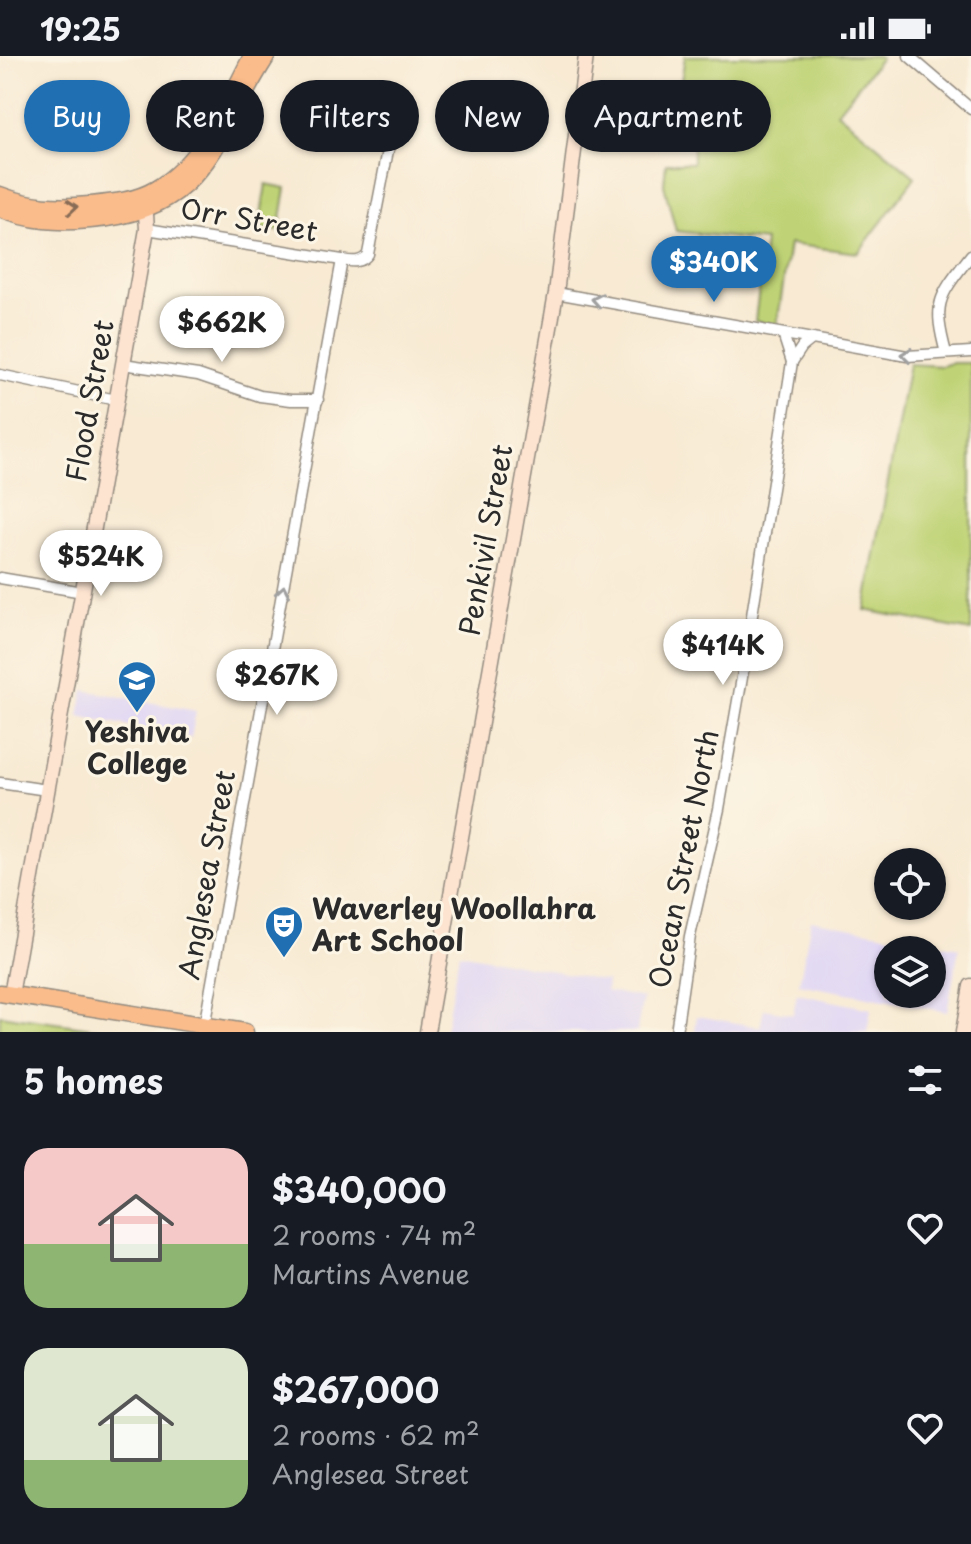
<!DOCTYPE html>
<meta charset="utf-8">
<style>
:root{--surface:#171b24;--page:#242831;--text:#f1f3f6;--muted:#9ea1a6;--accent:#1f6fb2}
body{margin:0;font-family:"Playpen Sans",sans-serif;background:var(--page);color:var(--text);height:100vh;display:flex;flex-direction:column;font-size:30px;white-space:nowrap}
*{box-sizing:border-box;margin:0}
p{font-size:26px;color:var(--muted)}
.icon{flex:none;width:44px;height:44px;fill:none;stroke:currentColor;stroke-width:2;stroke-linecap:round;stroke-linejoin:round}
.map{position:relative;height:976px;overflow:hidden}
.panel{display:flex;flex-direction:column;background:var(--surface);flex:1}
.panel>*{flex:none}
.hud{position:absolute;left:24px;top:24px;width:924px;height:72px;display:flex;gap:16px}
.tools{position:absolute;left:874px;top:792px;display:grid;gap:16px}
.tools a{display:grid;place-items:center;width:72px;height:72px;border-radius:50%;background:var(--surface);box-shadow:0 2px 6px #0004;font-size:40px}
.price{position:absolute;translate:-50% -68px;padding:0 18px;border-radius:28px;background:#fff;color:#222;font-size:26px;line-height:52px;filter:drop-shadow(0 2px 4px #0008)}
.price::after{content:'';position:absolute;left:50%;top:48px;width:24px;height:18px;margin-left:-12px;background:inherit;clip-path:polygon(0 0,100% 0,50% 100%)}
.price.on{background:var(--accent);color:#fff}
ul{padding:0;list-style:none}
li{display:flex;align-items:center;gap:24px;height:200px;padding:0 24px}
li span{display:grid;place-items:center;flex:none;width:224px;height:160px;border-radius:24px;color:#555}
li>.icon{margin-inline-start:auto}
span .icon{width:96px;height:96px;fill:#fffc;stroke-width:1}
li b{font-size:34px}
h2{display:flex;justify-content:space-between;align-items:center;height:96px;padding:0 24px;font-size:34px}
.tag{padding:0 28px;border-radius:36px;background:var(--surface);box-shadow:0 2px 6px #0004;font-size:28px;line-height:72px}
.tag.on{background:var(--accent);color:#fff}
.status{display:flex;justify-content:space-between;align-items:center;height:56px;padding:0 40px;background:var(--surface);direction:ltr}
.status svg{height:22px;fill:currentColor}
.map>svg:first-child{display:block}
.built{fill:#dfd5f5;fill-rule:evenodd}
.green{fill:#bfd376;stroke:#757f50;stroke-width:2}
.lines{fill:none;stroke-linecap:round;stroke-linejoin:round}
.street-casing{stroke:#928a7f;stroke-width:13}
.secondary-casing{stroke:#928a7f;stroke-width:17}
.primary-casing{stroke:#928a7f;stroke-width:19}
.street{stroke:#fff;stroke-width:10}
.secondary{stroke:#fde4d1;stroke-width:14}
.primary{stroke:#fabc8b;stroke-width:16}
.oneway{stroke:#886c56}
.oneway2{stroke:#a0a0a0}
.labels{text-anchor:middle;stroke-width:6;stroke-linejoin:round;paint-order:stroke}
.street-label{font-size:28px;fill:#2b2b2b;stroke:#fcf5e5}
.poi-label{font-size:28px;font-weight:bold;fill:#2b2b2b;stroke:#fcf5e5}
</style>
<div class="status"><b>19:25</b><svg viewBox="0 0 49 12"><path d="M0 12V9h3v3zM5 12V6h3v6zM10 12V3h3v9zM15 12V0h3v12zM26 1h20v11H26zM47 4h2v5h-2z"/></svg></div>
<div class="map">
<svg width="971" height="976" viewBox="0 0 971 976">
<rect width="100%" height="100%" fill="#fcf5e5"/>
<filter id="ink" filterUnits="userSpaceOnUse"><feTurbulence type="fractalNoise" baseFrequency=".0125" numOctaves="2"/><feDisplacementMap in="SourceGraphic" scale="16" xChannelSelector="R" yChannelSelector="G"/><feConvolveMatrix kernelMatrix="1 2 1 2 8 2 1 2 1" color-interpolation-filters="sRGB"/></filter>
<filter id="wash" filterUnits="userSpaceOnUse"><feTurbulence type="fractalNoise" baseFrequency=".006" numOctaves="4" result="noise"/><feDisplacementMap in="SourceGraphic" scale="32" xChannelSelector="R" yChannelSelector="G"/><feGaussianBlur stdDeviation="1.8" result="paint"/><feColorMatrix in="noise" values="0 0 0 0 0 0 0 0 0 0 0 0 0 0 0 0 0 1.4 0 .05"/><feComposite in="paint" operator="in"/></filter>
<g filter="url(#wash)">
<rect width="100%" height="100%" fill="#f8ead3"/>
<g class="built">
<polygon points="84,634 196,655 191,682 79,660"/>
<path d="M811,864l148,28 -12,64 -148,-28zM932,894v44h-44v-44z"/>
<polygon points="459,897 607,925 606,935 643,942 637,975 639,976 445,976"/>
<polygon points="797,938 871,953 867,976 695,976 697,960 760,971 764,953 793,958"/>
</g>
<g class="green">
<polygon points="685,0 878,0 881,2 837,56 915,121 858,197 789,188 777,269 755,265 765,185 676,175 664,129 666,107 693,107 692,44 679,38"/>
<polygon points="266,128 286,132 279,175 259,172"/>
<polygon points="951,307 971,307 971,575 865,554 909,308 942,310"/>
<polygon points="0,959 119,976 0,976"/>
</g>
</g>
<g filter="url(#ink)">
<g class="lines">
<g class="street-casing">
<g id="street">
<polyline points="909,0 971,53"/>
<path d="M147,173l195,31c10,2 20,3 26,-6l27,-140 -77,-13"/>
<polyline points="556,237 907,300 971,296"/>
<path d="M946,297c-14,-52 -7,-56 25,-98"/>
<polyline points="792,306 802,291 812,283"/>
<polyline points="123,308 198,319 260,340 291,344 318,344"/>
<polyline points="0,319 116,344"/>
<polyline points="0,522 83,536"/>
<polyline points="0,727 47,734"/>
<polyline points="201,973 206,960 342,204"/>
<polyline points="676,976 690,880 719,753 744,610 792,306 783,278"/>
</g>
</g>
<g class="secondary-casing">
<g id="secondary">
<polyline points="11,939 147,173 145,143"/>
<polyline points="427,976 556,237 586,0"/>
<polyline points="963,976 971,930"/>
</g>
</g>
<g class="primary-casing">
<g id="primary">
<path d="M0,139c31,12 57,13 90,10 22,-2 46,-4 66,-16 47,-28 72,-86 96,-133"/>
<path d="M0,153c31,12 57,14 90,11 118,-9 123,-81 177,-164"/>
<polyline points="0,937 245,976"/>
</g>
</g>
<use href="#street" class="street"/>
<use href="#secondary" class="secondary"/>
<use href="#primary" class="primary"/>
</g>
<defs><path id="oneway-chevron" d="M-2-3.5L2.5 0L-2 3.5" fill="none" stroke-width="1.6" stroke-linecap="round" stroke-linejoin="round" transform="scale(2)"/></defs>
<use class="oneway" href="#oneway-chevron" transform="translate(72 151) rotate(-5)"/>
<g class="oneway2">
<use href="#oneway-chevron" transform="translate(597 244) rotate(-170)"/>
<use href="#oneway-chevron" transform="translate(906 299) rotate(-173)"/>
<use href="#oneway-chevron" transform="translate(283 535) rotate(-80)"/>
</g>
</g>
<defs>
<g id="university-pin" transform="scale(2)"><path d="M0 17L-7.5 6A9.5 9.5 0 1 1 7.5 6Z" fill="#1f6fb2" stroke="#fcf5e5"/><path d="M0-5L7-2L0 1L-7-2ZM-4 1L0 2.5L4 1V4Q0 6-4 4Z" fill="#fff"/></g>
<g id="theatre-pin" transform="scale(2)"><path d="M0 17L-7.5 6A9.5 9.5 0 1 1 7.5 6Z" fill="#1f6fb2" stroke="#fcf5e5"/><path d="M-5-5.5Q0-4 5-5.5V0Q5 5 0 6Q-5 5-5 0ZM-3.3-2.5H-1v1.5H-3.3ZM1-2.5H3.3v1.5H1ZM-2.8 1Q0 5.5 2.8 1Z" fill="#fff"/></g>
</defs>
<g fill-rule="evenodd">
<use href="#university-pin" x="137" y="624"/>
<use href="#theatre-pin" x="284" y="869"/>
</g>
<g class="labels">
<g class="street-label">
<text transform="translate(249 164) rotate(10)" y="10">Orr Street</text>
<text transform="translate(90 345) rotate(-80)" y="10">Flood Street</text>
<text transform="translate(486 484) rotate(-80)" y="10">Penkivil Street</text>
<text transform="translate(684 803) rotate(-79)" y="10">Ocean Street North</text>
<text transform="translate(207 819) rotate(-80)" y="10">Anglesea Street</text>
</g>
<g class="poi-label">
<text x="137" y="686">Yeshiva<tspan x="137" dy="32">College</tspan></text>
<text x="312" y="863" text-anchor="start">Waverley Woollahra<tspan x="312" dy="32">Art School</tspan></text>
</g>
</g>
</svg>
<div class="tools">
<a><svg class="icon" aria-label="locate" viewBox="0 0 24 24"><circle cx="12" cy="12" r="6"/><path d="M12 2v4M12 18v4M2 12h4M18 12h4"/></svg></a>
<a><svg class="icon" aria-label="layers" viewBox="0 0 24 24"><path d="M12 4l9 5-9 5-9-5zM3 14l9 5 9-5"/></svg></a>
</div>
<b class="price on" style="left:714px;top:248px">$340K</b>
<b class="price" style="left:222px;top:308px">$662K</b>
<b class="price" style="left:101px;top:542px">$524K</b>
<b class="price" style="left:723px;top:631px">$414K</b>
<b class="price" style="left:277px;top:661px">$267K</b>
<div class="hud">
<a class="tag on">Buy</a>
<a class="tag">Rent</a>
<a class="tag">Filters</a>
<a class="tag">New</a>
<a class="tag">Apartment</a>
</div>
</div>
<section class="panel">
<h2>5 homes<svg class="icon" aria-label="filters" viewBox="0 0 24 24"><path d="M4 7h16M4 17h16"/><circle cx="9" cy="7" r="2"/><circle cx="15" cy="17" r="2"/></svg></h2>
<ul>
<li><span style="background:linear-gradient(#f6c9c9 60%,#8fb573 0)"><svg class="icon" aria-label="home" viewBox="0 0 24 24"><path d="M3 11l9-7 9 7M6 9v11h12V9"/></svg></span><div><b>$340,000</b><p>2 rooms · 74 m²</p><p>Martins Avenue</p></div><svg class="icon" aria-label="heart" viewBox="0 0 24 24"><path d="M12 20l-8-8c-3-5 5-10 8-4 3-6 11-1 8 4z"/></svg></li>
<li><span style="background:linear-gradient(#dfe7d0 70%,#8fb573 0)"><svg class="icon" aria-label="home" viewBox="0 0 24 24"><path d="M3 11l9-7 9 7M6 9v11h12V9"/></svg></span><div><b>$267,000</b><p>2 rooms · 62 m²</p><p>Anglesea Street</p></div><svg class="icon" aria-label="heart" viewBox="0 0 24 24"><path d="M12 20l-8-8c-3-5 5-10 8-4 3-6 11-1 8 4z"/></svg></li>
</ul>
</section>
